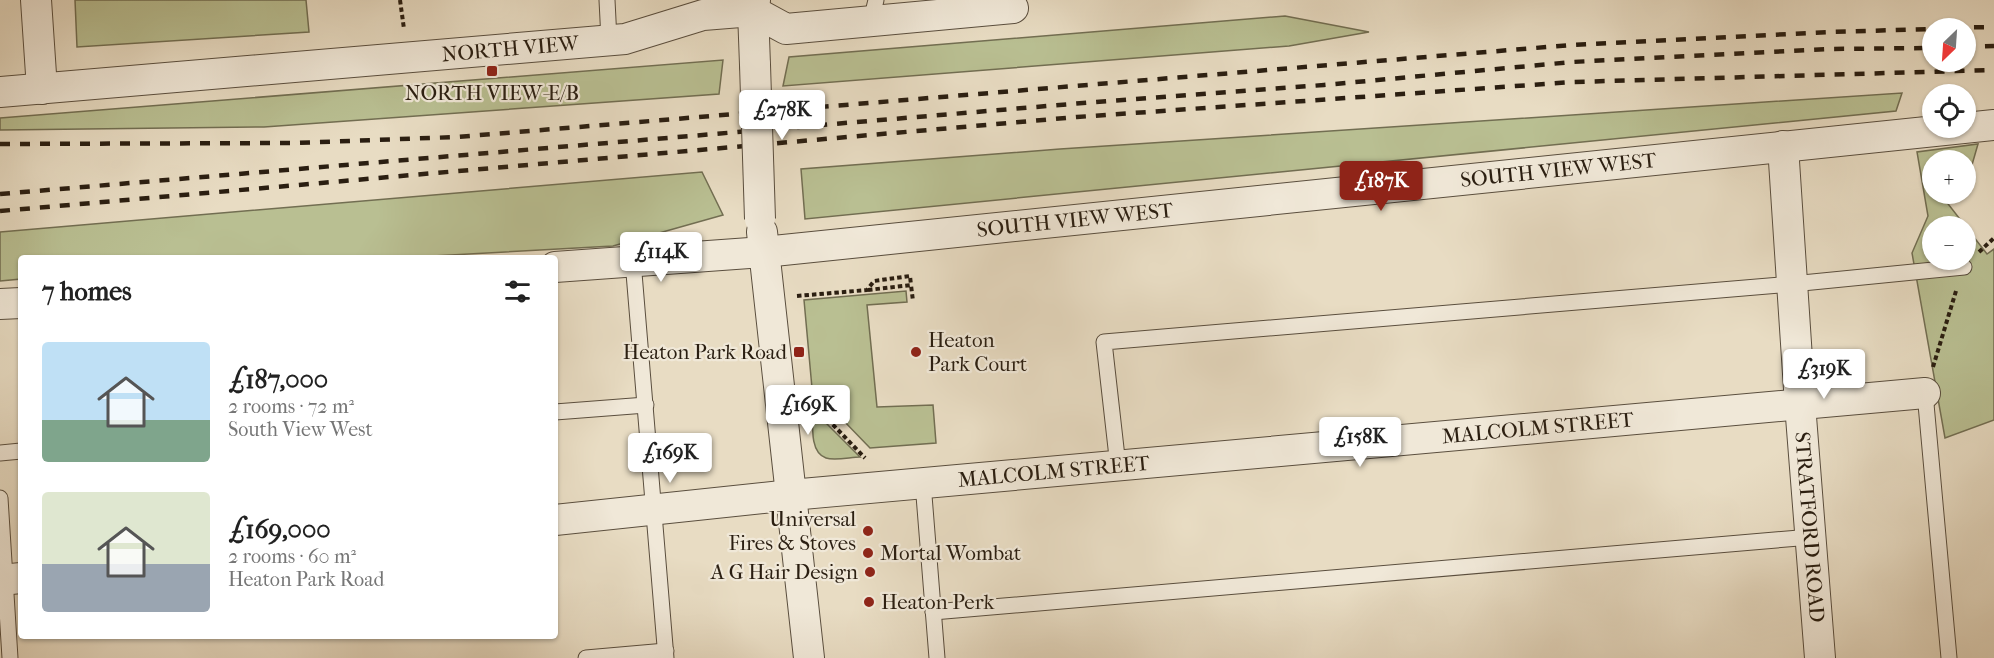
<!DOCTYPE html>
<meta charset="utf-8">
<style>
:root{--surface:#fff;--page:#f6f6f6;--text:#222;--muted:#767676;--accent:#8f2418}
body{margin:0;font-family:"IM FELL French Canon",serif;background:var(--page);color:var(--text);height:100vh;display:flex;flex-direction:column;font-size:22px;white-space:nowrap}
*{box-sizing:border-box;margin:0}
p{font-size:20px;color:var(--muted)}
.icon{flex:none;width:33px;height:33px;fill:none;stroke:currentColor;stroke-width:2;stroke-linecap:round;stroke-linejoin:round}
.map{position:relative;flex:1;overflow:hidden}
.side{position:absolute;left:18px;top:255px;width:540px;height:384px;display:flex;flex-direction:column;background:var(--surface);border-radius:6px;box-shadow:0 2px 4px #0004}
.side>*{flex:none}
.needle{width:39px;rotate:205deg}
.tools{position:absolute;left:1922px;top:18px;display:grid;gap:12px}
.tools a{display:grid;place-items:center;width:54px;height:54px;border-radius:50%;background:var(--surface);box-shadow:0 2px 4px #0004;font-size:30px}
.price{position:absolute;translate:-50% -51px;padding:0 14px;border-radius:6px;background:#fff;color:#222;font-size:20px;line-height:39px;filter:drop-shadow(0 2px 3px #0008)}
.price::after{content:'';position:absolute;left:50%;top:36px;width:18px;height:14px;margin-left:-9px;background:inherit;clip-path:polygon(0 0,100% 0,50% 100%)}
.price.current{background:var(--accent);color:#fff}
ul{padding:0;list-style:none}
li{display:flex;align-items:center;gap:18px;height:150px;padding:0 24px}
li span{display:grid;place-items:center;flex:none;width:168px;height:120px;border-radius:6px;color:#555}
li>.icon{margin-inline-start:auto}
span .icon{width:72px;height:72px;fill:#fffc;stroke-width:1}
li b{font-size:26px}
h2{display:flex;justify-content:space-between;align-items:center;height:72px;padding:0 24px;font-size:26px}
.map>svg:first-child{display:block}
.green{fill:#b9bf92;stroke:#726e52;stroke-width:1.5;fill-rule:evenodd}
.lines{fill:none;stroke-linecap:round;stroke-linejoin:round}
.service-casing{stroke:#5a4e3e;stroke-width:17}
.minor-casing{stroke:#5a4e3e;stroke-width:32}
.path{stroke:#2a1e11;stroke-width:4;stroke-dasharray:4.5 3;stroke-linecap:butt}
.service{stroke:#f0e8d8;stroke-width:15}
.minor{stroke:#f0e8d8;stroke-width:30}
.rail{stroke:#2a1e11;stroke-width:4.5;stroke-dasharray:10 10;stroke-linecap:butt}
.minor-bridge-casing{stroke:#5a4e3e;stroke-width:32;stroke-linecap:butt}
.minor-bridge{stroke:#f0e8d8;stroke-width:30}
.poi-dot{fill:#8f2418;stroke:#f0e8d8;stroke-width:2}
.labels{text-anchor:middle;stroke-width:4.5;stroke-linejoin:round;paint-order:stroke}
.street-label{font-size:21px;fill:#2a1e11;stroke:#f0e8d8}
.poi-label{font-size:21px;fill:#2a1e11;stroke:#f0e8d8;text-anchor:start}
</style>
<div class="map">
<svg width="1994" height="658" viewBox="0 0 1994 658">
<rect width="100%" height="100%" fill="#e8dcc3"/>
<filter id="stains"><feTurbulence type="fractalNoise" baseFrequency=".00333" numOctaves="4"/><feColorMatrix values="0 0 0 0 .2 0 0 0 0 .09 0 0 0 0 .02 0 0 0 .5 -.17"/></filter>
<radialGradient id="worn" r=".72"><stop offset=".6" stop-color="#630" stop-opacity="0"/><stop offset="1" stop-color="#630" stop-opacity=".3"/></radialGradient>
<g class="green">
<polygon points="75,0 306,0 309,32 77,47"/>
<polygon points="1285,16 1369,32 1289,46 783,86 789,57"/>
<polygon points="723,60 719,94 264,127 0,130 0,118"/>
<polygon points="1902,93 1896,111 805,219 801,169 1060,149"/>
<path d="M1978,144l-13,45v-29h-33v34h24l-11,6 42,54 7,-5v171l-49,18 -33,-185 16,-37 -11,-64zM1932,226h33v34h-33z"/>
<polygon points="702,172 723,215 613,246 396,258 21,258 21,279 0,281 0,232"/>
<polygon points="906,291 907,302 867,305 877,407 933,405 936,443 870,448 812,388 804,300"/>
<path d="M813,410l47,47c-9,0 -25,4 -34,1 -17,-6 -13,-34 -13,-48z"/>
</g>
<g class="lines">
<g class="service-casing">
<g id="service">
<polyline points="607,0 609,40"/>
<polyline points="871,21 876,0"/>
<polyline points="633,261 666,658"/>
<polyline points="1925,393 1949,658"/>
<polyline points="555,412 646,405"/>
<polyline points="0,453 21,451"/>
<polyline points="1118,466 1104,342 1792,284 1964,267"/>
<polyline points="923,483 937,658"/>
<polyline points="0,498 10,658"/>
<polyline points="933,612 1811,537"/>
<polyline points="586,658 666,651"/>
</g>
</g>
<g class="minor-casing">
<g id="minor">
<polyline points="36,0 42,89"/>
<polyline points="755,65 753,11 755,0"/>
<path id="s1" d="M0,92l625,-53 78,-24 50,-4 33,18 227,-21"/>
<path id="s2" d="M1783,146l17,258 20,254"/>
<polyline points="762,232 809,658"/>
<path id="s3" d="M555,267l209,-15 1230,-127"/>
<polyline points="0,304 21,303"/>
<path id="s4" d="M555,520l236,-25 1134,-102"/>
<polyline points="0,580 21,578"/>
</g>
</g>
<g class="path">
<polyline points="400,0 404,29"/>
<polyline points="1979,252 1994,238"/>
<polyline points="868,290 911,285 913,301"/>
<polyline points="797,296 867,290 874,281 910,276 911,285"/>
<polyline points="1933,367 1956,291"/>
<polyline points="812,403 865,458"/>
</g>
<use href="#service" class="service"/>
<use href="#minor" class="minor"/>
<g class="rail">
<polyline points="1934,28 1994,27"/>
<polyline points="1965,47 1994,46"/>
<polyline points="0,144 293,143 457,137 1571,45 1830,32 1932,29"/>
<polyline points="0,194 1095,102 1324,85 1572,62 1830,49 1932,48"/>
<polyline points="0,211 1077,117 1573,82 1994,70"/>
</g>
<g class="minor-bridge-casing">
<polyline id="minor-bridge" points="755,65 760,219"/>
</g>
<use href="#minor-bridge" class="minor-bridge"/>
</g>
<g class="poi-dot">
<rect x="486" y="65" width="12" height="12" rx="3"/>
<rect x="793" y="346" width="12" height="12" rx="3"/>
<circle cx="916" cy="352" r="6"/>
<circle cx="868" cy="531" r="6"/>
<circle cx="868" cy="553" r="6"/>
<circle cx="870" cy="572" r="6"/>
<circle cx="869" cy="602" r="6"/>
</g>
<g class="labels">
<g class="street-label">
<text dy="7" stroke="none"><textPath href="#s1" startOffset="512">NORTH VIEW</textPath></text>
<text dy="7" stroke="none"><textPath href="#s3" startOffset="1008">SOUTH VIEW WEST</textPath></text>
<text dy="7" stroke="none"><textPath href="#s3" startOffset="522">SOUTH VIEW WEST</textPath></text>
<text dy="7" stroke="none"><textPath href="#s4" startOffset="987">MALCOLM STREET</textPath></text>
<text dy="7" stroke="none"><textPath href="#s4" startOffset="501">MALCOLM STREET</textPath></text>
<text dy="7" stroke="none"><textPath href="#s2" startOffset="382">STRATFORD ROAD</textPath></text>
</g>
<g class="poi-label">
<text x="492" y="100" text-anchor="middle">NORTH VIEW-E/B</text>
<text x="928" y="347">Heaton<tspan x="928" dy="24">Park Court</tspan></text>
<text x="787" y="359" text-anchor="end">Heaton Park Road</text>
<text x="856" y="526" text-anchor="end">Universal<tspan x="856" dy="24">Fires &amp; Stoves</tspan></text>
<text x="880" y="560">Mortal Wombat</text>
<text x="858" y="579" text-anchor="end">A G Hair Design</text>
<text x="881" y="609">Heaton Perk</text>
</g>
</g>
<rect width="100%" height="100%" filter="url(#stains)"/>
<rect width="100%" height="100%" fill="url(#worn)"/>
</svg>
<div class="tools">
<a><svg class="needle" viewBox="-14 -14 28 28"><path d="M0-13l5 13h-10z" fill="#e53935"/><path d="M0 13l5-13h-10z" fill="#767676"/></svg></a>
<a><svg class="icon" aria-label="locate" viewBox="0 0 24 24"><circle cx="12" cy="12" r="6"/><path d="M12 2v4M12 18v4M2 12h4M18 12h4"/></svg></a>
<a>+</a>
<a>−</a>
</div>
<b class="price" style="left:782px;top:141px">£278K</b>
<b class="price current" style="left:1381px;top:212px">£187K</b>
<b class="price" style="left:661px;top:283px">£114K</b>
<b class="price" style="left:1824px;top:400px">£319K</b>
<b class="price" style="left:808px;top:436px">£169K</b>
<b class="price" style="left:1360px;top:468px">£158K</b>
<b class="price" style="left:670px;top:484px">£169K</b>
<section class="side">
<h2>7 homes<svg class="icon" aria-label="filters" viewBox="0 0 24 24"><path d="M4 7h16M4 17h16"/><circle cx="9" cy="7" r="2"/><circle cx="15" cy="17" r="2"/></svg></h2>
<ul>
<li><span style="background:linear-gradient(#bfe0f5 65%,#7fa58c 0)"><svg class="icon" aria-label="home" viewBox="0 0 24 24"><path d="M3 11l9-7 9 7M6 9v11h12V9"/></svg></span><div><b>£187,000</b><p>2 rooms · 72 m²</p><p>South View West</p></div></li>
<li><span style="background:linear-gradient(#dfe7d0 60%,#9aa5b1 0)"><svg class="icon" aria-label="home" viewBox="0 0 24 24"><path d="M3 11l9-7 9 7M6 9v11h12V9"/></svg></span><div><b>£169,000</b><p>2 rooms · 60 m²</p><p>Heaton Park Road</p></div></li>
</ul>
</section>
</div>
